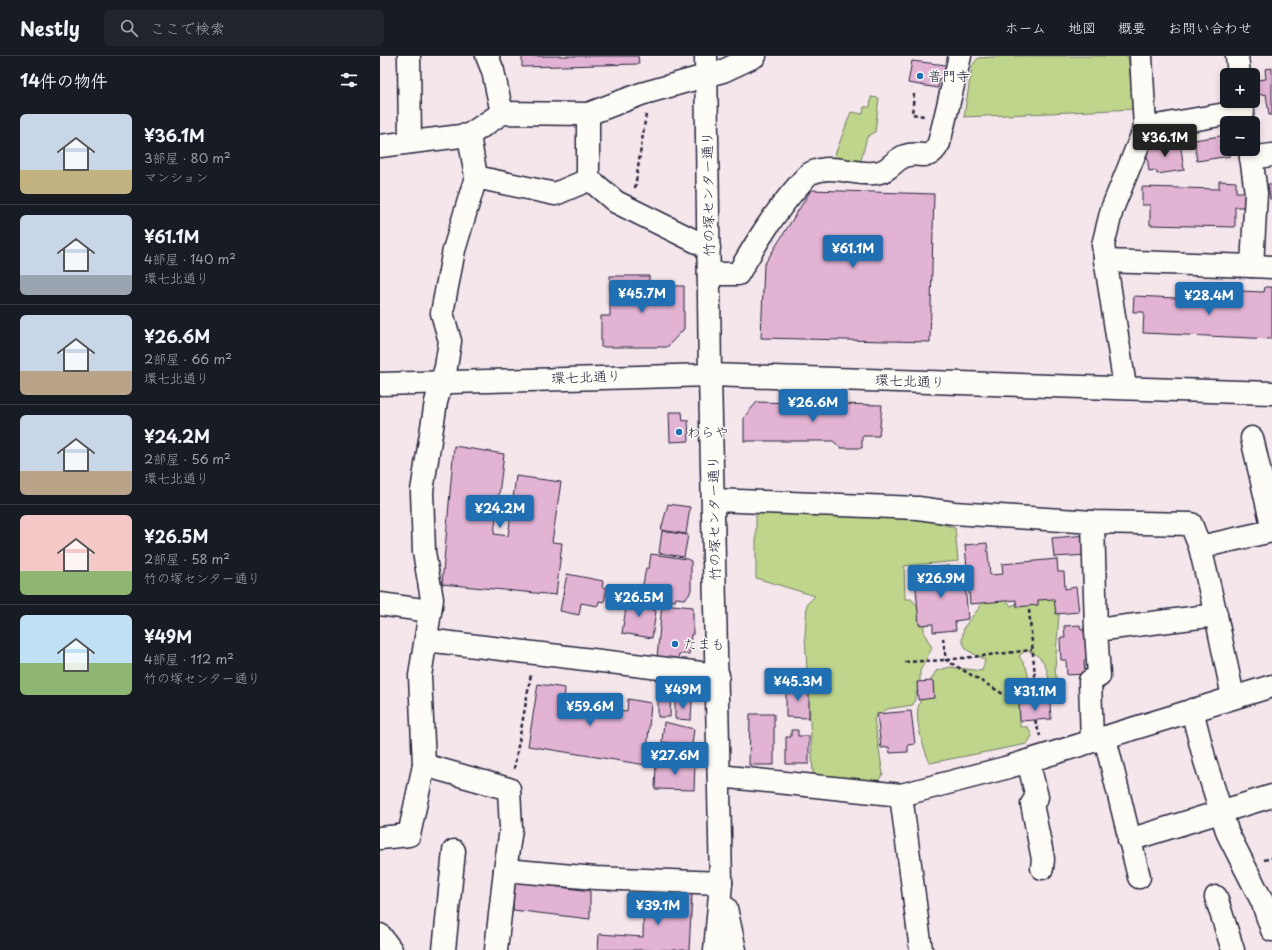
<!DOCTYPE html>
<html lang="ja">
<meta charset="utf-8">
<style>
:root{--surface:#171b24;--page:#20242c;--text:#f1f3f6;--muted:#9ea1a6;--line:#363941;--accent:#1f6fb2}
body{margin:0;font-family:"Playpen Sans","Klee One",sans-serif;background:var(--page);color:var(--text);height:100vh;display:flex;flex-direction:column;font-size:15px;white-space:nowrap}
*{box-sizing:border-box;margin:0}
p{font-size:13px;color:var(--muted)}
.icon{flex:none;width:22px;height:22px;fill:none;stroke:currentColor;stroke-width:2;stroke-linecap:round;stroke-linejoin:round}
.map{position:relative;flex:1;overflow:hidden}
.side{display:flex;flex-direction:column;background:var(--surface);width:380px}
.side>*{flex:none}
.buttons{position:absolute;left:840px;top:12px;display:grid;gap:8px}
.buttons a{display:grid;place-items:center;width:40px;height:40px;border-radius:6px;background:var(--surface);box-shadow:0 2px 6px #0003;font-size:20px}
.price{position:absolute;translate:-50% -34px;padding:0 9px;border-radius:4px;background:var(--accent);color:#fff;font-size:13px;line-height:26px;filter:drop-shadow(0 1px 2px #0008)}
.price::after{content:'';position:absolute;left:50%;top:24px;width:12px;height:9px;margin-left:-6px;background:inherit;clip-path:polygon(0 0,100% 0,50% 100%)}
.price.active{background:#222;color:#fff}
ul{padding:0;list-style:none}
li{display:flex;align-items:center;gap:12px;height:100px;padding:0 20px}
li+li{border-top:1px solid var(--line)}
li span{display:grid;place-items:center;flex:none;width:112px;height:80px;border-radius:6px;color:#555}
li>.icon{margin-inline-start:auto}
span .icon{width:48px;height:48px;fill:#fffc;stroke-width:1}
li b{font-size:17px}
h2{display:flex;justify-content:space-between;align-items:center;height:48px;padding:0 20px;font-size:17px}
header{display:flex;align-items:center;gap:24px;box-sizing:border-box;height:56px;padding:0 20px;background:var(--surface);border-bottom:1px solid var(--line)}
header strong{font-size:19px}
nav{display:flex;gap:22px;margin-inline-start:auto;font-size:14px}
.search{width:280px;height:36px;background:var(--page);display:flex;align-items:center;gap:10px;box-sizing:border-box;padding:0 14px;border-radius:6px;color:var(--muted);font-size:15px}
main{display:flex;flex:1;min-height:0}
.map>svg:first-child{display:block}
.green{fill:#bfd58b;stroke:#707c63}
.building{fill:#e3b3d4;stroke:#22223b}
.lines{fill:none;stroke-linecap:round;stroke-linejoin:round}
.minor-casing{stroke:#22223b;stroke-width:25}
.path{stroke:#22223b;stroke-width:2.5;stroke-dasharray:4 3;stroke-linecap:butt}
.minor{stroke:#fdfcf7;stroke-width:22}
.poi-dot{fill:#1f6fb2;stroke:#fdfcf7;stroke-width:1.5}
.labels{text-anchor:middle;stroke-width:3;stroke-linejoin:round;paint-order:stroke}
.poi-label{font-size:14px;fill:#22223b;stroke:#fdfcf7;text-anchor:start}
.street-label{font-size:14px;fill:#22223b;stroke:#fdfcf7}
</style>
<header>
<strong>Nestly</strong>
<div class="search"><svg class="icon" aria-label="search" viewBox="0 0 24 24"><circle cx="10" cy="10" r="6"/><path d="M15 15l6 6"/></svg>ここで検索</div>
<nav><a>ホーム</a><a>地図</a><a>概要</a><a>お問い合わせ</a></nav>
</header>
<main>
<section class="side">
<h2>14件の物件<svg class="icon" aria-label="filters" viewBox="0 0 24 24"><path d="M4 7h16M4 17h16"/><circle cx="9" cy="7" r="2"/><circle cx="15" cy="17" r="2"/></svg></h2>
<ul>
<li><span style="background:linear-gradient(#c9d6e8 70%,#c2b280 0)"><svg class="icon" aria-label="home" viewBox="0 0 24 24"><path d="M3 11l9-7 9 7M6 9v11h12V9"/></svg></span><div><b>¥36.1M</b><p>3部屋 · 80 m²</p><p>マンション</p></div></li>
<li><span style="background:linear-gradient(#c9d6e8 75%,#9aa5b1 0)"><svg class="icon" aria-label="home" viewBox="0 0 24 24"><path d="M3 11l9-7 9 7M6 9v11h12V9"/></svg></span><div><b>¥61.1M</b><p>4部屋 · 140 m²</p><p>環七北通り</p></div></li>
<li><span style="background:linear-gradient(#c9d6e8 70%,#b9a48a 0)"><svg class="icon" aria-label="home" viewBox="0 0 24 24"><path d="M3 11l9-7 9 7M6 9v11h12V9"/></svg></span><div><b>¥26.6M</b><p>2部屋 · 66 m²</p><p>環七北通り</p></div></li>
<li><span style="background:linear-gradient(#c9d6e8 70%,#b9a48a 0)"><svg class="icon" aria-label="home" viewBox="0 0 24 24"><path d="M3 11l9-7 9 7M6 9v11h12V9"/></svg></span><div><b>¥24.2M</b><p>2部屋 · 56 m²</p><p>環七北通り</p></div></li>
<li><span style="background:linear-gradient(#f6c9c9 70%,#8fb573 0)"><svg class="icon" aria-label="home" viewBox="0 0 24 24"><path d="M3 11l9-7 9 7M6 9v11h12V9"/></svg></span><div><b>¥26.5M</b><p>2部屋 · 58 m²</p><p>竹の塚センター通り</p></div></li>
<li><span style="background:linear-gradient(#bfe0f5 60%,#8fb573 0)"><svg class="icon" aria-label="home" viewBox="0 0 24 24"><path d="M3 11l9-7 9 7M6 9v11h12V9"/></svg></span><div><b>¥49M</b><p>4部屋 · 112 m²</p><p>竹の塚センター通り</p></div></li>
</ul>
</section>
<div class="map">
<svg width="892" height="894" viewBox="0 0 892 894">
<rect width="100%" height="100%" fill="#f5e6ec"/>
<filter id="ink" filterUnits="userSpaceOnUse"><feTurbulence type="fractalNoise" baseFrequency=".025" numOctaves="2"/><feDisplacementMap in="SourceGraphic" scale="8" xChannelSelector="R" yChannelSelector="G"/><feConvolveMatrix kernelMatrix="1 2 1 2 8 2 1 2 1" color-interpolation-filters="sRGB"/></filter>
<g filter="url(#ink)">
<g class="green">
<polygon points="628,0 748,0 754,53 584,61 592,10 598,2"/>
<polygon points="491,41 499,42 495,76 487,81 480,108 453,104 471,56 483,58 484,51 490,51"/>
<polygon points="376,453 533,459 575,472 578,505 524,510 525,543 531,543 544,556 544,577 552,592 540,615 540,625 533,649 507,653 494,663 503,718 497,726 438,723 433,717 425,579 427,548 435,540 376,522"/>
<path d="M621,538l10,12 30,-11 19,5 -5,69 2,16 -7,2c-3,-19 -4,-30 -24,-37l-7,6 7,11 5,20 -11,13v27h8l4,9 -5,8 -97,19c-6,-13 -15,-41 -12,-55 3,-13 12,-25 18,-37l14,-4 32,4 3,-11 -18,-10 -5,-9 2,-14 16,-20 3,-11z"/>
</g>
<g class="building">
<polygon points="142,0 258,0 259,8 142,11"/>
<polygon points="532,5 566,9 564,23 559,22 558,32 528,27"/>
<polygon points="892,12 892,59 889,59 886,38 878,39 876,24 886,23 885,13"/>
<polygon points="847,79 847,93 849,93 850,100 817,105 814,84"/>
<polygon points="800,85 804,114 777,118 776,114 769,115 766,92 772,91 772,88"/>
<polygon points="839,125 856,126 856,136 867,136 867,151 855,151 855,171 770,169 770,149 762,149 762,131 839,133"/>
<polygon points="888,128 892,128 892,143 890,143"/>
<polygon points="431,134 554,138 550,286 381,282 384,209"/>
<polygon points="230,220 269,220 269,230 304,230 304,273 287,291 221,291 221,260 230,260"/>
<polygon points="885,231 892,231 892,283 763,277 764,256 753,256 754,240 860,245 860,235 884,236"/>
<polygon points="377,346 502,349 499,380 482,380 482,392 461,392 453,385 364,385 364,361"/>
<polygon points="289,356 302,356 303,365 308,364 309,385 290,386"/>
<polygon points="74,390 124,398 114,478 128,480 136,420 181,426 172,486 182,487 176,539 62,528"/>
<polygon points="288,448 310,451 306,478 281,474"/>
<polygon points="282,475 308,479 304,501 279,497"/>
<polygon points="707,479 708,499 674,501 672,482"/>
<polygon points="607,487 610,519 623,518 622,508 677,503 678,516 684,516 685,533 696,531 699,556 676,558 674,543 658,544 658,549 637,551 636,544 590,548 585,489"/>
<polygon points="271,498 307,503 311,505 311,534 309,539 304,543 296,542 295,545 261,539 266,512 269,512"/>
<polygon points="570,510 571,517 584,516 588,563 575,565 576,574 553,576 553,568 539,569 535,521 547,520 546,512"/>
<polygon points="187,518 223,525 222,531 227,532 224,546 219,545 218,550 201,547 199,559 180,555"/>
<polygon points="248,539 266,542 265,547 271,548 271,553 276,555 272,582 242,577"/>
<polygon points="282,548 313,551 313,579 311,579 309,598 299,598 298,604 277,603"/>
<polygon points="700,569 701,574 709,574 710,604 704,604 705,618 687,619 686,604 681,604 680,582 685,582 684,570"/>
<polygon points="553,625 554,642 538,644 537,626"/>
<polygon points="278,626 291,626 290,661 278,661"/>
<polygon points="158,628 185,632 184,647 194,648 196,640 209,642 210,651 247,655 248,643 271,647 266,709 148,690"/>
<polygon points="406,630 429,630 429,662 406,661"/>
<polygon points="295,645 312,645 311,664 295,663"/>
<polygon points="670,647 671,663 640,665 639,648"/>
<polygon points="531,655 535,688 528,689 528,696 510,697 509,691 501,692 497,658"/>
<polygon points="370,658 394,658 394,709 369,709"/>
<polygon points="284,666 314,673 312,689 282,686"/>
<polygon points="411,674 418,674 418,680 429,680 429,708 406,708 406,681 411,681"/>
<polygon points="278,688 311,691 310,704 277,701"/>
<polygon points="276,707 315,708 314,734 275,733"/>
<polygon points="134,825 210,835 210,863 133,854"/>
<polygon points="264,837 312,839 309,894 218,894 219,878 263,881"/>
</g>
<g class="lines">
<g class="minor-casing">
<g id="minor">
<polyline points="29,0 30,86"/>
<polyline points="107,0 113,15 122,57"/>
<polyline points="326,0 330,319 341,827 335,894"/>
<polyline points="857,0 859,19"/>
<polyline points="208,58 208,122 236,146 329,192"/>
<polyline points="765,72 863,55"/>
<polyline points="0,90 89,79 122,57 208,58 261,38 343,15 375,0"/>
<polyline points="871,102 892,99"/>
<polyline points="96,121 175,138 201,127 208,122"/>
<polyline points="725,205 872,210 876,137 870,93"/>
<polyline points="872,210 892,211"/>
<path d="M329,218h29c18,-31 36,-61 60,-88 4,-4 8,-11 13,-13 21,-10 41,2 63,0 16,-1 19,-13 31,-17 16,-6 23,8 34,-13l21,-87"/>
<polyline points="0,328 330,319 892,337"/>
<polyline points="745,331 723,189 732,153 765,72 761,0"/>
<polyline points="872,382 892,469"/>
<polyline points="334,444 538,452 574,457 713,466 811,468 820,491 892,475"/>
<polyline points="713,466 716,574"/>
<polyline points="820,491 836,559 853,641"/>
<polyline points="0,548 50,555"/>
<polyline points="46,584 338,619"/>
<polyline points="812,654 825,705 848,778 882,845 892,874"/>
<polyline points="725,682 759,821"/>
<polyline points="712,685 710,625 719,620 716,574 836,559"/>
<polyline points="648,705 657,741 652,748 663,803 662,812"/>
<polyline points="44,709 129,733 131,773 125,814"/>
<polyline points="339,720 521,739 625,712 892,630"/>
<polyline points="521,739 541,894"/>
<polyline points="0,782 29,779 44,709 40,620 52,543 44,496 42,435 56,346 66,311 70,285 62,257 74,194 96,121 89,79"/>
<polyline points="749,784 892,740"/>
<polyline points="836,841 853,894"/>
<polyline points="346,852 355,894"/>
<polyline points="0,879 11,894"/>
<polyline points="64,894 74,795"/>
<polyline points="116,894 125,814 215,822 341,827"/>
</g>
</g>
<g class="path">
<polyline points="534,38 532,58 544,60"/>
<polyline points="255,132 266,58"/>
<polyline points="649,554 657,642 653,644"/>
<polyline points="563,582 566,604 635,645 653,644 654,648"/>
<polyline points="525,606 566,604 652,594"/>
<polyline points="655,664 660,680"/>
<polyline points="134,713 151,618"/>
<polyline points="884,804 892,802"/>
</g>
<use href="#minor" class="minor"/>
</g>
</g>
<g class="poi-dot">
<circle cx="540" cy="20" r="4"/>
<circle cx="299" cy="376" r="4"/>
<circle cx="295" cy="588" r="4"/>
</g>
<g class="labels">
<g class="poi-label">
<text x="548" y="25">普門寺</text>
<text x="307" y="381">わらや</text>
<text x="303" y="593">たまも</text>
</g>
<g class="street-label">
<text transform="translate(328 138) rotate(-91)" y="5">竹の塚センター通り</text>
<text transform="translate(206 321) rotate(-2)" y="5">環七北通り</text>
<text transform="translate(530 325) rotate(2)" y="5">環七北通り</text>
<text transform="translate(334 462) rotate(-91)" y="5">竹の塚センター通り</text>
</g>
</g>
</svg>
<div class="buttons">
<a>+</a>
<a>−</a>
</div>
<b class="price active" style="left:785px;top:102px">¥36.1M</b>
<b class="price" style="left:473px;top:213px">¥61.1M</b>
<b class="price" style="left:262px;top:258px">¥45.7M</b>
<b class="price" style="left:829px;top:260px">¥28.4M</b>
<b class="price" style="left:433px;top:367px">¥26.6M</b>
<b class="price" style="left:120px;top:473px">¥24.2M</b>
<b class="price" style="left:561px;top:543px">¥26.9M</b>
<b class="price" style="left:259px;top:562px">¥26.5M</b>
<b class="price" style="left:418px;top:646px">¥45.3M</b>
<b class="price" style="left:303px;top:654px">¥49M</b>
<b class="price" style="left:655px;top:656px">¥31.1M</b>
<b class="price" style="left:210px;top:671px">¥59.6M</b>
<b class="price" style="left:295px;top:720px">¥27.6M</b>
<b class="price" style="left:278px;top:870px">¥39.1M</b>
</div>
</main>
